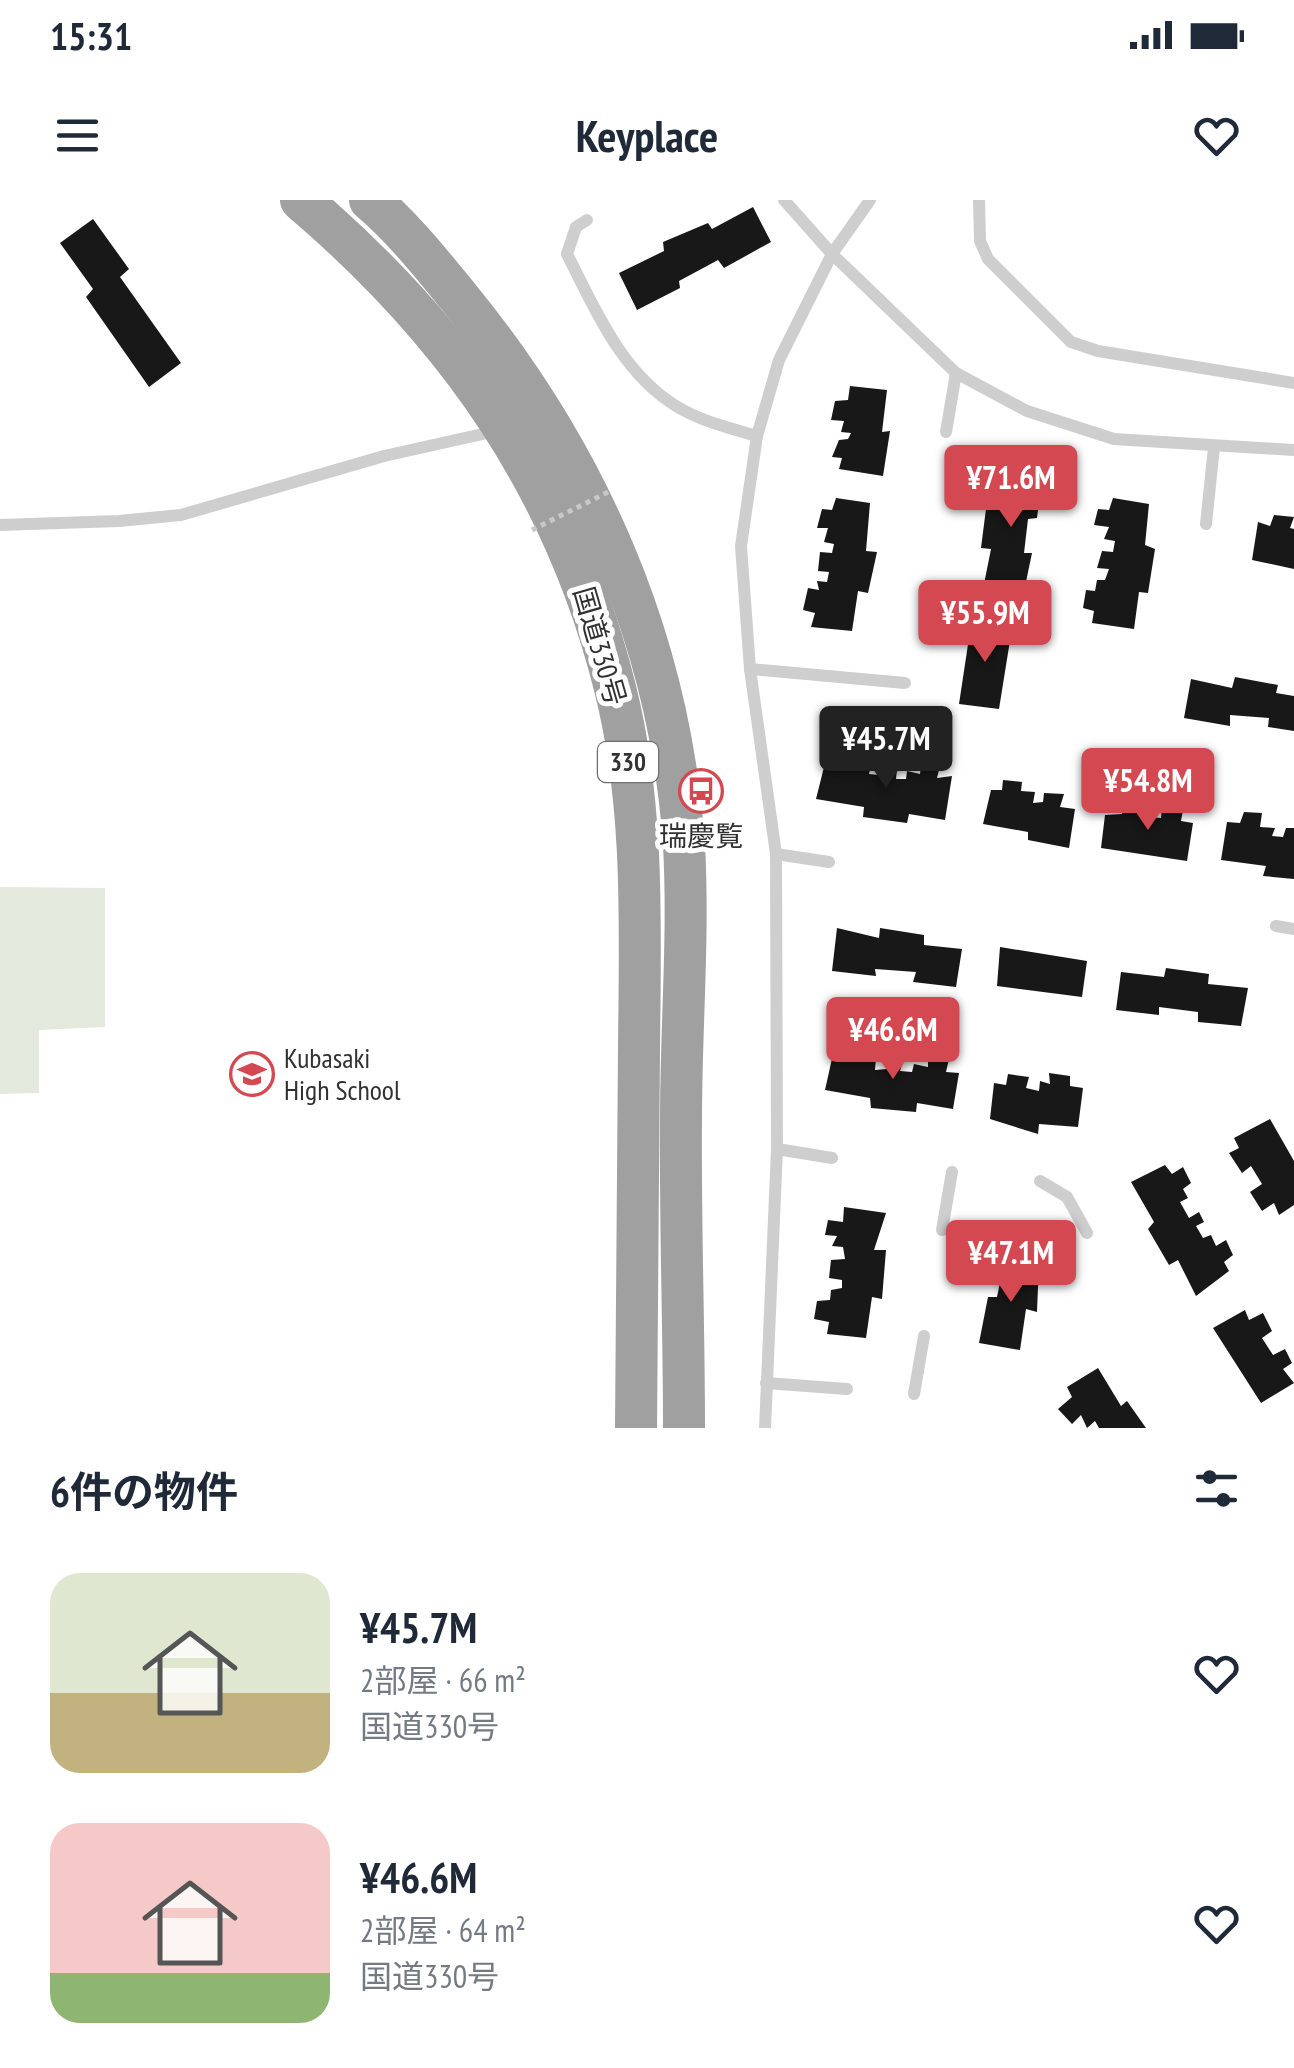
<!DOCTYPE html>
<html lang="ja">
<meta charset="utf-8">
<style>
:root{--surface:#fff;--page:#f2f2f3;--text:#1f2937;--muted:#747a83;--accent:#d44851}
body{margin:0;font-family:"PT Sans Narrow","Noto Sans JP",sans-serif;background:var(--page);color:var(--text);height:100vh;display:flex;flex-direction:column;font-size:38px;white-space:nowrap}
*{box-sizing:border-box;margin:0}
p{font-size:32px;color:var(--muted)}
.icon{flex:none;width:55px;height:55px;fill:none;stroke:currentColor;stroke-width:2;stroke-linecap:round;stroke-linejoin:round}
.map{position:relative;height:1228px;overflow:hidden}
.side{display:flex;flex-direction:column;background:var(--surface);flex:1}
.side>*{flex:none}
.price{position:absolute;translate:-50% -85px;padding:0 22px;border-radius:10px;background:var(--accent);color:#fff;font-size:32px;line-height:65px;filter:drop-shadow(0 2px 5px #0008)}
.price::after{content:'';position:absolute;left:50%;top:60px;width:30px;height:22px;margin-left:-15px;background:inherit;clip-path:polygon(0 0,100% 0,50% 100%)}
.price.on{background:#222;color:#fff}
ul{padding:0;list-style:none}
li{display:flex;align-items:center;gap:30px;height:250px;padding:0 50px}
li span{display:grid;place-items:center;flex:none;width:280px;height:200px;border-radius:30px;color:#555}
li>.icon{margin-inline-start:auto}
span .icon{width:120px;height:120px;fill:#fffc;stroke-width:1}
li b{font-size:42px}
h2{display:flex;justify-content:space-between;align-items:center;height:120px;padding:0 50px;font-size:42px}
.status{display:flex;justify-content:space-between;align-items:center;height:70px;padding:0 50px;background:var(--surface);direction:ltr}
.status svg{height:28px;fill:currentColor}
header{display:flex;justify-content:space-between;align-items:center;height:130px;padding:0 50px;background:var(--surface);font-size:45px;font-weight:700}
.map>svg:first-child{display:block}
.grass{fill:#e4e9de}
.building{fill:#181818}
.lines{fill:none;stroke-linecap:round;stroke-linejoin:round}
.service{stroke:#cecece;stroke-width:12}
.trunk{stroke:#a0a0a0;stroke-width:42}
.path-bridge{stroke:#c8c8c8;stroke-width:5;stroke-dasharray:5 5;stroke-linecap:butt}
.labels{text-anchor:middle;stroke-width:10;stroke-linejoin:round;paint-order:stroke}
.shield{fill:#fff;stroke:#6f6f6f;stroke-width:2.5}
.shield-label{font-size:25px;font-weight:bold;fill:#313131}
.street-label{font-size:28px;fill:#313131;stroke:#fff}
.poi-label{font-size:28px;fill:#313131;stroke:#fff}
</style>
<div class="status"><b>15:31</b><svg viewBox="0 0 49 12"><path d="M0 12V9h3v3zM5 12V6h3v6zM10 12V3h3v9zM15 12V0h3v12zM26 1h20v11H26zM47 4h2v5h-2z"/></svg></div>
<header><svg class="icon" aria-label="menu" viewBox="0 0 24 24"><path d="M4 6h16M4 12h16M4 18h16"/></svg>Keyplace<svg class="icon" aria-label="heart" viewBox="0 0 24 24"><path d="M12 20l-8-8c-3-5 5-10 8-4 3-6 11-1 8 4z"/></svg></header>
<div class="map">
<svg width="1294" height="1228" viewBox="0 0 1294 1228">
<rect width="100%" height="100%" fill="#fff"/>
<polygon class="grass" points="0,687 105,688 105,827 39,830 39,893 0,894"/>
<g class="building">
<polygon points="753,7 771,42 724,68 718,60 679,81 680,88 637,110 619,73 664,51 663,42 708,23 712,29"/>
<polygon points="93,19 129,69 120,77 181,163 149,187 86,97 93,89 60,43"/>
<polygon points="850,186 887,190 882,232 890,231 883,276 839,269 842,258 832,257 839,240 848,239 851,233 841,232 844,221 831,220 835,201 848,200"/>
<polygon points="1001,267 1043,272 1037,318 1028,319 1024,353 1032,353 1023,396 983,389 991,349 981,348 987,301 996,302"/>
<polygon points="836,298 870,303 866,351 877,352 868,393 858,391 852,431 811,427 815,413 803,410 808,388 819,390 817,381 827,382 829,372 818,371 820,352 832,353 834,344 824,342 828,328 817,328 822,309 832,310"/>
<polygon points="1113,298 1149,304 1145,345 1155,349 1148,393 1139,392 1134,429 1092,423 1094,411 1083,408 1086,390 1095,391 1097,380 1105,380 1109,369 1097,368 1102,351 1113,352 1115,341 1104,339 1109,327 1094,325 1098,309 1109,310"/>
<polygon points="1274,315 1294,317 1290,328 1294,329 1294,369 1252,360 1258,322 1270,326"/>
<polygon points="972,418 1012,428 999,509 959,504"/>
<polygon points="1235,477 1278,485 1276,493 1294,496 1294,531 1268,527 1269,518 1230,515 1230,526 1184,518 1191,479 1232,488"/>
<polygon points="856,555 855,566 871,565 869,574 879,575 881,566 897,568 896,579 906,579 907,571 920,574 921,566 940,566 937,578 952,576 945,620 909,614 907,623 863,617 864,607 816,599 824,567 836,566 837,556"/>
<polygon points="1003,580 1022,582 1021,591 1035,592 1033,603 1043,602 1044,593 1064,594 1060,607 1075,609 1069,648 1028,640 1028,632 983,624 991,590 1002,590"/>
<polygon points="1142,603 1139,616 1161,618 1162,608 1183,610 1181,621 1193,623 1187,661 1101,648 1105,615 1122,614 1122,604"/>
<polygon points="1244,612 1262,613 1260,627 1275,628 1272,636 1283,637 1286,628 1294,628 1294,679 1263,676 1266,666 1221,660 1227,622 1240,623"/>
<polygon points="837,728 879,738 880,728 924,735 924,745 962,749 956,787 913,782 916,772 875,769 876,776 832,771"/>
<polygon points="1000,747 1087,761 1082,797 997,786"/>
<polygon points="1166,768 1209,774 1208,784 1248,788 1241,826 1198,822 1198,812 1159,807 1159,815 1116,810 1121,772 1164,777"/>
<polygon points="847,843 865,845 863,857 876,858 875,870 887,869 889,857 903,861 900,871 912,872 914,864 928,867 928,857 949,859 946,872 959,873 953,909 917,903 916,912 871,908 870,898 825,890 833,854 845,858"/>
<polygon points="1049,873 1070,876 1070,886 1083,888 1078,927 1039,924 1038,934 990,919 994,883 1006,885 1008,874 1029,877 1026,888 1039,891 1040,881 1050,884"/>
<polygon points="1270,919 1294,961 1294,1005 1279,1015 1274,1003 1262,1011 1250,992 1262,984 1251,966 1242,973 1229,953 1239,948 1234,938"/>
<polygon points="1165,965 1172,974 1183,967 1191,983 1183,989 1188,998 1180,1002 1189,1018 1199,1012 1204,1022 1196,1026 1203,1038 1211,1035 1216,1046 1226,1040 1233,1055 1224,1062 1229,1071 1196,1096 1178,1060 1169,1065 1148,1029 1154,1022 1131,982"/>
<polygon points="844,1007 886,1013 874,1050 886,1050 882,1099 872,1097 866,1138 827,1134 829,1122 814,1119 817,1101 830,1100 831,1090 842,1088 842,1080 829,1078 831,1060 845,1059 843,1047 832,1046 837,1036 825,1035 828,1020 843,1022"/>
<polygon points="1005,1059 1039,1062 1037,1112 1026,1109 1020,1150 979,1143 988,1097 997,1097"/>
<polygon points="1245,1110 1249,1120 1263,1113 1272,1131 1262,1138 1273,1155 1285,1149 1292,1163 1283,1169 1294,1183 1261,1203 1213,1128"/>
<polygon points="1098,1168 1121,1206 1127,1201 1146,1228 1099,1228 1095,1221 1087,1228 1081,1215 1072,1224 1058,1209 1072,1197 1067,1187"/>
</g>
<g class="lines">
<g class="service">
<polyline points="784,0 832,54 956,173 1027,211 1114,239 1294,250"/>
<polyline points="979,0 980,41 988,59 1071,142 1098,151 1294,183"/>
<path d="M587,20l-11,7 -9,27c28,55 54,118 109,152 24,15 54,22 81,30"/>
<polyline points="946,232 956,173"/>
<polyline points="1206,324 1214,247"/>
<polyline points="0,325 119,321 181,315 384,256 496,231"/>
<polyline points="750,469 905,483"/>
<polyline points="776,654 829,662"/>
<polyline points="1276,726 1294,729"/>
<polyline points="777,949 832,958"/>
<polyline points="1040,981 1067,997 1087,1033"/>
<polyline points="942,1030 952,972"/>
<polyline points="766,1183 847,1189"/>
<polyline points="914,1194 924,1136"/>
<polyline points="765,1228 777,949 776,654 750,469 741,346 757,236 779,160 832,54 870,0"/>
</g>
<g class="trunk">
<path d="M301,0c156,133 264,287 314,488 30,118 25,241 24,361 -1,127 -2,253 -3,379"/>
<path d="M370,0c32,27 60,62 87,95 130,158 213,344 227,550 5,91 -3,182 -3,273 -1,103 3,207 3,310"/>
</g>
<polyline class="path-bridge" points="532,330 608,292"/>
</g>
<defs>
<g id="bus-ring" transform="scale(2.25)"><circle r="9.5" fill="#fff" stroke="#d44851" stroke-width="1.5"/><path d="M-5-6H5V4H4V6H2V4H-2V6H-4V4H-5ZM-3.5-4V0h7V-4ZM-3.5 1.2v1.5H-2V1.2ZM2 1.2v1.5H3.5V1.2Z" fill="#d44851"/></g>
<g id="school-ring" transform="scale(2.25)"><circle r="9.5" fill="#fff" stroke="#d44851" stroke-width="1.5"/><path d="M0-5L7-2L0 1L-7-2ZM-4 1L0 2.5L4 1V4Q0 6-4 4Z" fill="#d44851"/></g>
</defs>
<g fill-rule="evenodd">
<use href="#bus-ring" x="701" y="591"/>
<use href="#school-ring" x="252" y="874"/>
</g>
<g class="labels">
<rect class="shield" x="598" y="542" width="60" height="40" rx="8"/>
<g class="shield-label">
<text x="628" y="571">330</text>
</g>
<g class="street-label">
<text transform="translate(600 446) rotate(74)" y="10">国道330号</text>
</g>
<g class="poi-label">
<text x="701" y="646">瑞慶覧</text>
<text x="284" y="868" text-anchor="start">Kubasaki<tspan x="284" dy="32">High School</tspan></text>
</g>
</g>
</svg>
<b class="price" style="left:1011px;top:330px">¥71.6M</b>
<b class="price" style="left:985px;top:465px">¥55.9M</b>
<b class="price on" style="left:886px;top:591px">¥45.7M</b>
<b class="price" style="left:1148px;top:633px">¥54.8M</b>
<b class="price" style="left:893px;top:882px">¥46.6M</b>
<b class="price" style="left:1011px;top:1105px">¥47.1M</b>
</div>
<section class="side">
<h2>6件の物件<svg class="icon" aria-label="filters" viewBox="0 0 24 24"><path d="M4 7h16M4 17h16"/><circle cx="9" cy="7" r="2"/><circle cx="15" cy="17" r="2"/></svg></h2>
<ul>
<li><span style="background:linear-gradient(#dfe7d0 60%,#c2b280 0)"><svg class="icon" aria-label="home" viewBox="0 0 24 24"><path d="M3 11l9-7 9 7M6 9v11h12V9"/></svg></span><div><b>¥45.7M</b><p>2部屋 · 66 m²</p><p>国道330号</p></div><svg class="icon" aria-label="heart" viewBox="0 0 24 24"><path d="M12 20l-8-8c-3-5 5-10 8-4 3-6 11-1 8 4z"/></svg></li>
<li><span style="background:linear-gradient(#f6c9c9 75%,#8fb573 0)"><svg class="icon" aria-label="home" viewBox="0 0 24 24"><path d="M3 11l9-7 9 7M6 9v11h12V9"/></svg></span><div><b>¥46.6M</b><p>2部屋 · 64 m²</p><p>国道330号</p></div><svg class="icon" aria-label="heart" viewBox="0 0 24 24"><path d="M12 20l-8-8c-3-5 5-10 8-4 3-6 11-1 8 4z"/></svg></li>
</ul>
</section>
